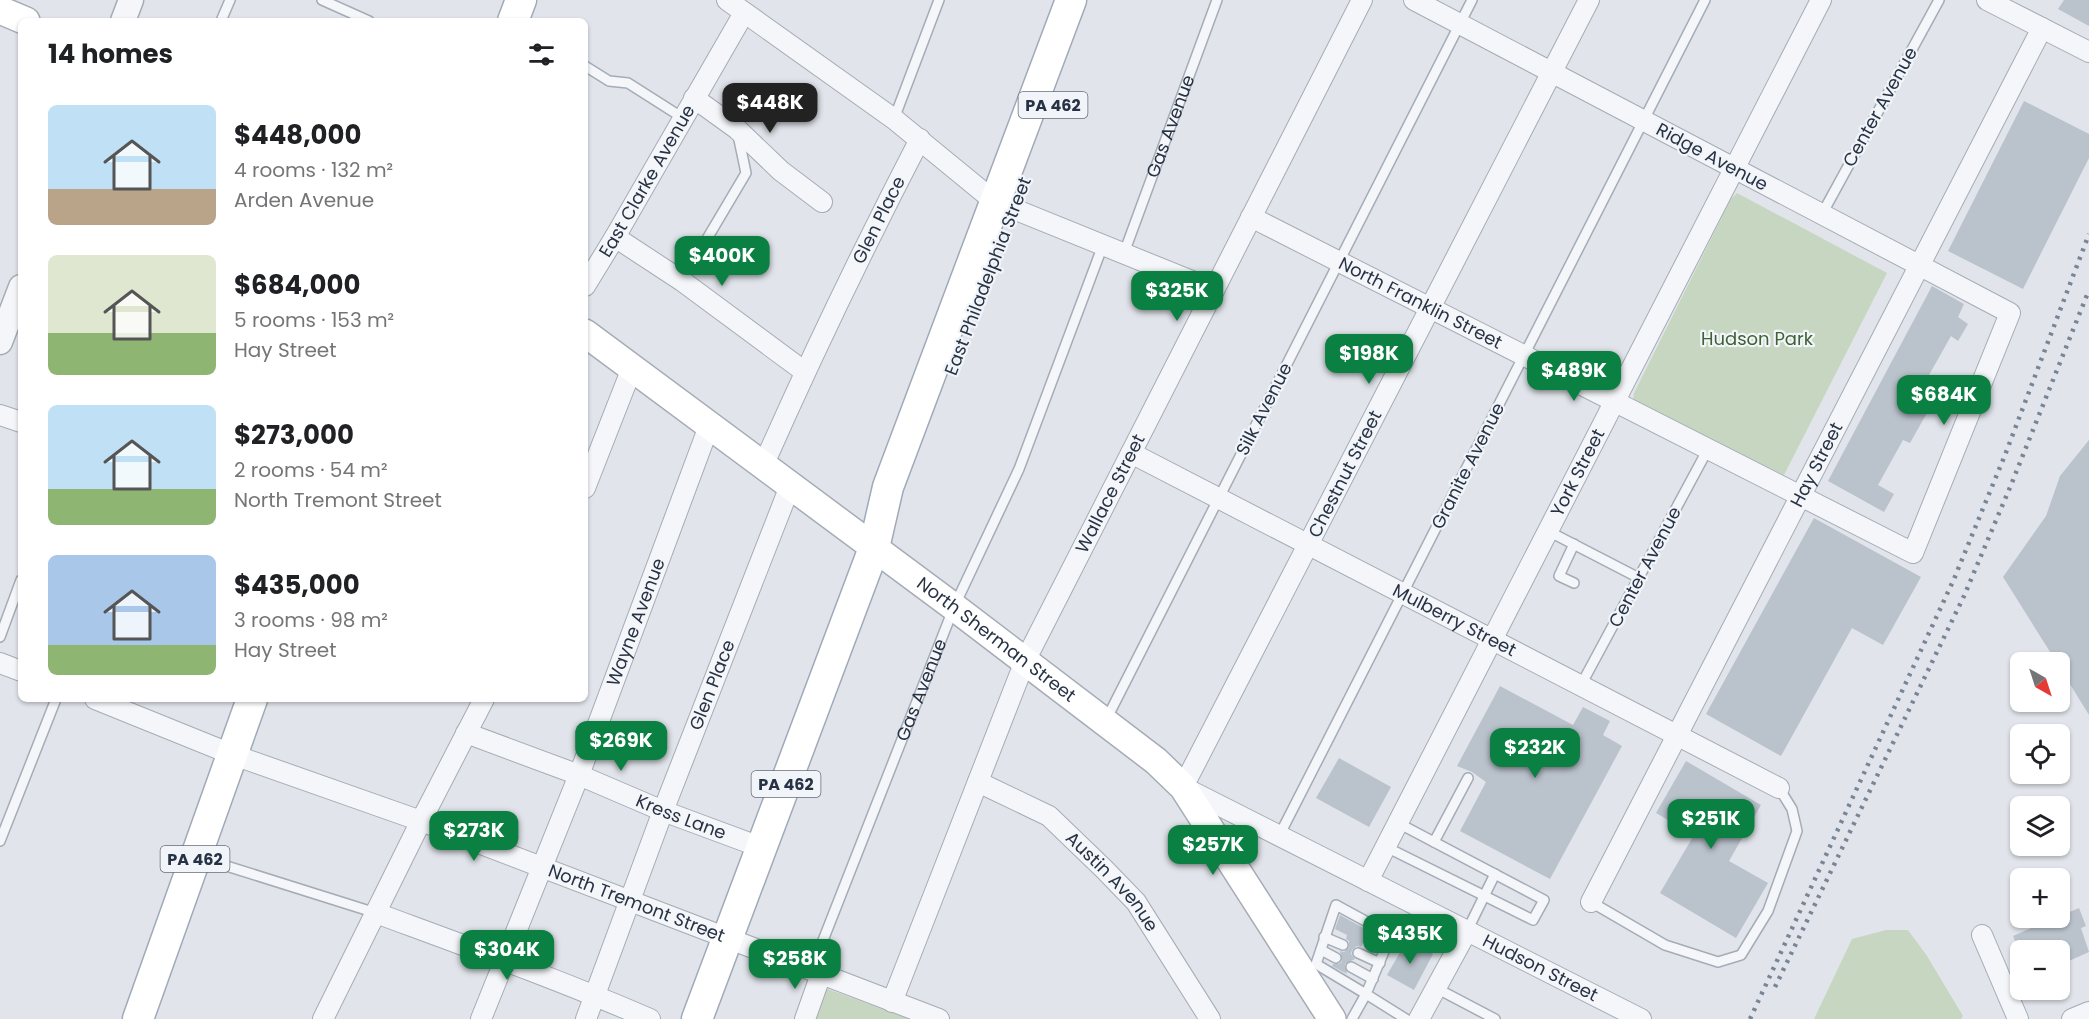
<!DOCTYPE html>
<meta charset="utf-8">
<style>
:root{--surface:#fff;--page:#f2f2f2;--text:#202124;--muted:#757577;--accent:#0b8043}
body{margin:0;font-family:Poppins,sans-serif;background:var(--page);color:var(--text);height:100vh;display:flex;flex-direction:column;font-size:22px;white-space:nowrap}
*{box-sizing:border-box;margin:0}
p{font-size:20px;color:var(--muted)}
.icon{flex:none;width:33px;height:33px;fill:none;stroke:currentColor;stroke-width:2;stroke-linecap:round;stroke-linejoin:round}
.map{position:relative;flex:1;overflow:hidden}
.details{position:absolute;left:18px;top:18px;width:570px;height:684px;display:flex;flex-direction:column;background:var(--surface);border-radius:9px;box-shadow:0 2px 4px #0004}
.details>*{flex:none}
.needle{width:39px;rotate:141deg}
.fabs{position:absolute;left:2010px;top:652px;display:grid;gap:12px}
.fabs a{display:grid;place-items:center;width:60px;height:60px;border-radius:9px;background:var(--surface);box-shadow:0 2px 4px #0004;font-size:30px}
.price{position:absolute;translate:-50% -51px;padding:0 14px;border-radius:12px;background:var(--accent);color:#fff;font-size:20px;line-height:39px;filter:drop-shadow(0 2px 3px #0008)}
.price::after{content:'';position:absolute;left:50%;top:36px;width:18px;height:14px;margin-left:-9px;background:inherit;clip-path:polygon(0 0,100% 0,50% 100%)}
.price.current{background:#222;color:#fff}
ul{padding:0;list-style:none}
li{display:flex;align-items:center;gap:18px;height:150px;padding:0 30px}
li span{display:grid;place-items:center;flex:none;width:168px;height:120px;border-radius:9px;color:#555}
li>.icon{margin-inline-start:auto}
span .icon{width:72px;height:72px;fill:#fffc;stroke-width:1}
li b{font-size:26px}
h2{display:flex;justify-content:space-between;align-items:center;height:72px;padding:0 30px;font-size:26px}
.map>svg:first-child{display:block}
.park{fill:#c7d6c1}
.building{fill:#bac2cc}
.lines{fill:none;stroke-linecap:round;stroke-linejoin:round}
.service-casing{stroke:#a5acb6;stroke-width:12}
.minor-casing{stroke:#a5acb6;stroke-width:22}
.tertiary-casing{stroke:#a5acb6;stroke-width:27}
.secondary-casing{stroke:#a5acb6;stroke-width:30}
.primary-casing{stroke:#9faab8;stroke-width:33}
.service{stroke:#f4f6f9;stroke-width:9}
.minor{stroke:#f4f6f9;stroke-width:20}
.tertiary{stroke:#f4f6f9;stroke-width:24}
.secondary{stroke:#fff;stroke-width:27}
.primary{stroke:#fff;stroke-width:30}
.rail{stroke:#788596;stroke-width:4.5;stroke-dasharray:3 6;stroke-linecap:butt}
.labels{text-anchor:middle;stroke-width:4.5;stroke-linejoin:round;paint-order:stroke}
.shield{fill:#f1f4f8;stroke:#646d7b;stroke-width:1.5}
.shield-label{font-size:16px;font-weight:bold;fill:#273345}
.street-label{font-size:18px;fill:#273345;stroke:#f1f4f8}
.park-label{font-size:18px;fill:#3e6233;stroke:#f1f4f8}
</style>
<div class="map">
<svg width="2089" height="1019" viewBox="0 0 2089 1019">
<rect width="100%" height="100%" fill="#e1e5eb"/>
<g class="park">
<polygon points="1737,193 1887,273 1784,475 1651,412 1633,401 1634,393 1731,199"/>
<polygon points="1886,930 1908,930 1927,956 1963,1016 1961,1019 1814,1019 1852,939"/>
<polygon points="825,988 910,1019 814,1019"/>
</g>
<g class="building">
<polygon points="2064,0 2089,0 2089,26 2058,9"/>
<polygon points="2024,101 2089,134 2089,158 2023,289 1948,251"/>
<polygon points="1932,286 1964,304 1958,317 1968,324 1958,341 1951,336 1920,391 1932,404 1910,443 1903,440 1878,485 1894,494 1884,512 1828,481"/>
<polygon points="2089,440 2089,715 2060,668 2060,663 2057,663 2003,577 2046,516 2060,476"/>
<polygon points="1814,518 1921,577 1883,645 1852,628 1781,756 1706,714"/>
<polygon points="1500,686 1573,725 1583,707 1610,721 1603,735 1622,746 1550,879 1460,831 1486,782 1472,772 1457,766"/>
<polygon points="1339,758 1391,787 1369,827 1316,798"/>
<polygon points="1686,761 1761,805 1729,861 1768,883 1736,938 1660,893 1694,835 1656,813"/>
<polygon points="2079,908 2086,926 2081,928 2089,952 2060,965 2060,951 2019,951 2013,936 2054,918 2060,918 2060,916"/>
<polygon points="1340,915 1369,931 1361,947 1357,946 1352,950 1351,954 1355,959 1345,964 1347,974 1332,966 1333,964 1339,964 1342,961 1340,951 1344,952 1349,947 1349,941 1346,939 1347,935 1335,929"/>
<polygon points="1407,940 1433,954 1414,990 1387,975"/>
</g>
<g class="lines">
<g class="service-casing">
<g id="service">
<polyline points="322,0 369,21"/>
<polyline points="221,21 230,0"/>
<polyline points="585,66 609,81 628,83 683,118"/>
<polyline points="894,119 939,0"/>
<polyline points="1822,214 1939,0"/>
<path id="s1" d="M1124,253l93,-253"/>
<polyline points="682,281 746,173 738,135"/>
<polyline points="1548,531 1639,578"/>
<polyline points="1574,583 1559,576 1574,544"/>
<polyline points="0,637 21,580"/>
<polyline points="1581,685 1708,449"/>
<polyline points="1106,720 1472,0"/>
<polyline points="1279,836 1705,0"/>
<polyline points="0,841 56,699"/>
<polyline points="1434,842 1468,778"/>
<polyline points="1386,847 1533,920 1544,900 1398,823"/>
<polyline points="201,858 376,913"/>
<polyline points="1591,902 1665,945 1718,962 1741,955 1768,911 1797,831 1792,809 1779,788"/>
<polygon points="1336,905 1391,935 1366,994 1316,964"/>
<polyline points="1467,931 1495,874"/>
<polyline points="1324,937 1343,945"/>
<polyline points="1321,950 1336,958"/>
<polyline points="1358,953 1380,963"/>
<polyline points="1351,967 1373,979"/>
<path id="s2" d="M811,971l143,-364 65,-138 84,-224"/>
<polyline points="1436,988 1495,1019"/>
<polyline points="1352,1019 1366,994 1406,1019"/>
</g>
</g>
<g class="minor-casing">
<g id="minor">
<polyline points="727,0 894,119 994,201 1214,290"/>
<path id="s3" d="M1589,0l-406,787 458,232"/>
<polyline points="1987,0 2089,52"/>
<polyline points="694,98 737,129 781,171 822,202"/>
<path id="s4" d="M1251,217l662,336 97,-240 -596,-313"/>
<polyline points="615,237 682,281 805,372"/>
<path id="s5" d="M585,286l30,-49 129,-224"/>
<polyline points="0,415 21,422"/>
<path id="s6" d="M1131,453l648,335"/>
<path id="s7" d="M763,466c49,-111 101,-219 157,-327"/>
<polyline points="585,488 632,368"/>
<polyline points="0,663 21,671"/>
<path id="s8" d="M95,699l136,55 190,67 518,198"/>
<path id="s9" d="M466,733l113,42 84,36 100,37"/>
<path id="s10" d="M978,782l71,34 55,53 32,33 74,117"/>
<path id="s11" d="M1368,881l453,-881"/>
<path id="s12" d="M1591,902l451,-874"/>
<path d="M376,913c92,34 184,67 274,106"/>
<polyline points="1982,935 2018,1019"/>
<path id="s13" d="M892,1002l133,-341 337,-661"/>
<polyline points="323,1019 421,821 484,699"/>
<path id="s14" d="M481,1019l98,-244 130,-349"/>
<path id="s15" d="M586,1019l77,-208 127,-325"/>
<polyline points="805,1019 821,974"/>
<polyline points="1419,1019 1467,931"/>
<polyline points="2072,1019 2089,1012"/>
</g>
</g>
<g class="tertiary-casing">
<g id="tertiary">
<polyline points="123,21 131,0"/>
<polyline points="0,342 21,287"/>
</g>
</g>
<g class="secondary-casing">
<g id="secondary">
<polyline points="0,10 26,21"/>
<path id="s16" d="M585,333l369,274 202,154 27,26 149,232"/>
</g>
</g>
<g class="primary-casing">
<g id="primary">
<polyline points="513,21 521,0"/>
<polyline points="138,1019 252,699"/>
<polyline points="697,1019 874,548 888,487 1071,0"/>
</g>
</g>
<use href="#service" class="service"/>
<use href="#minor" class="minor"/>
<use href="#tertiary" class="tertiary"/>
<use href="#secondary" class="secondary"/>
<use href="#primary" class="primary"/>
<g class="rail">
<polyline points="1775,987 1964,596 2011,485 2089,290"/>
<polyline points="1750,1019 1954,579 2005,455 2089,234"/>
</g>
</g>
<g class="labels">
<g class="shield">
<rect x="1018.5" y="92" width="69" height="26" rx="4.5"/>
<rect x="751.5" y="771" width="69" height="26" rx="4.5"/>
<rect x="160.5" y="846" width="69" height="26" rx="4.5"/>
</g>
<g class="shield-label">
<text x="1053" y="111">PA 462</text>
<text x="786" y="790">PA 462</text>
<text x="195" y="865">PA 462</text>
</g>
<g class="street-label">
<text transform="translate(1880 107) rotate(-61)" y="6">Center Avenue</text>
<text dy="6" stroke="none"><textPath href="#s1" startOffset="135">Gas Avenue</textPath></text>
<text transform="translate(1712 157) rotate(28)" y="6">Ridge Avenue</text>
<text dy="6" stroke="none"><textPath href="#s5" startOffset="122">East Clarke Avenue</textPath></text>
<text dy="6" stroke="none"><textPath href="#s7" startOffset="272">Glen Place</textPath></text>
<text transform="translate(988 276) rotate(-69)" y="6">East Philadelphia Street</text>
<text dy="6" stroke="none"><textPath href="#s4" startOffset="190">North Franklin Street</textPath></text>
<text transform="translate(1264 409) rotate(-63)" y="6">Silk Avenue</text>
<text dy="6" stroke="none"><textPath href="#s12" startOffset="492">Hay Street</textPath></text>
<text transform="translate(1468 466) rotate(-63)" y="6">Granite Avenue</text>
<text dy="6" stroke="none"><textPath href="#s11" startOffset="459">York Street</textPath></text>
<text transform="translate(1345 474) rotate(-63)" y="6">Chestnut Street</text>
<text dy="6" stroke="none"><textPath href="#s13" startOffset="554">Wallace Street</textPath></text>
<text transform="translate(1645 567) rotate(-62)" y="6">Center Avenue</text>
<text dy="6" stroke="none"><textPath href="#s6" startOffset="364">Mulberry Street</textPath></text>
<text dy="6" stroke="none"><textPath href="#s14" startOffset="426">Wayne Avenue</textPath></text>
<text dy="6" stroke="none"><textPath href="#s16" startOffset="513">North Sherman Street</textPath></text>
<text dy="6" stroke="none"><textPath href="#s15" startOffset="357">Glen Place</textPath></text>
<text dy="6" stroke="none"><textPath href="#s2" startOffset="302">Gas Avenue</textPath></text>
<text dy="6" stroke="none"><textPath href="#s9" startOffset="231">Kress Lane</textPath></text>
<text dy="6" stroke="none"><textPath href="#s10" startOffset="170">Austin Avenue</textPath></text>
<text dy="6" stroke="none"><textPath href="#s8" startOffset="579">North Tremont Street</textPath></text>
<text dy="6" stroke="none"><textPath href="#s3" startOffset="1286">Hudson Street</textPath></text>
</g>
<g class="park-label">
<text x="1757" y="345">Hudson Park</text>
</g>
</g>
</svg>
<div class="fabs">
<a><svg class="needle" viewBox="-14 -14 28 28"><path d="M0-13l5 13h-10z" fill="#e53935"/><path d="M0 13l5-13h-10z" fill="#757577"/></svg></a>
<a><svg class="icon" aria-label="locate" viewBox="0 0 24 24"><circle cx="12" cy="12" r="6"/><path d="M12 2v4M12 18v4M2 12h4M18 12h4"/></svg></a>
<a><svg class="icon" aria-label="layers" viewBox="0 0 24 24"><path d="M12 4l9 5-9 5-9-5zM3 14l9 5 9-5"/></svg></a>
<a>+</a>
<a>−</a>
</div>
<b class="price current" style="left:770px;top:134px">$448K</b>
<b class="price" style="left:722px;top:287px">$400K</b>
<b class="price" style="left:1177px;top:322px">$325K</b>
<b class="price" style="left:1369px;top:385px">$198K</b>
<b class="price" style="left:1574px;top:402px">$489K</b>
<b class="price" style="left:1944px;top:426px">$684K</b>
<b class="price" style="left:621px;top:772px">$269K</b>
<b class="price" style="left:1535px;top:779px">$232K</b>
<b class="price" style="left:1711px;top:850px">$251K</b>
<b class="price" style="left:474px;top:862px">$273K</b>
<b class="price" style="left:1213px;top:876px">$257K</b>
<b class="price" style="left:1410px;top:965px">$435K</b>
<b class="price" style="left:507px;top:981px">$304K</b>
<b class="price" style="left:795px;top:990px">$258K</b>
<section class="details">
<h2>14 homes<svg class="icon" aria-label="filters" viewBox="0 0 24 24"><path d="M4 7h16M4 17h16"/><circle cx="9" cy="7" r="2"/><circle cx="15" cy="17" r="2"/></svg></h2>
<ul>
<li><span style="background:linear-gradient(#bfe0f5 70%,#b9a48a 0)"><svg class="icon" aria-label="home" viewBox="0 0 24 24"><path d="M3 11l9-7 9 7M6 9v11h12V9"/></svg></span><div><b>$448,000</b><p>4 rooms · 132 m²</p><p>Arden Avenue</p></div></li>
<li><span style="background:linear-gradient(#dfe7d0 65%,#8fb573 0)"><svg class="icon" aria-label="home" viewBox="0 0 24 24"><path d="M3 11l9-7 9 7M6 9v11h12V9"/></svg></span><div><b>$684,000</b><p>5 rooms · 153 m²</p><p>Hay Street</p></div></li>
<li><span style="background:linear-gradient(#bfe0f5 70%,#8fb573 0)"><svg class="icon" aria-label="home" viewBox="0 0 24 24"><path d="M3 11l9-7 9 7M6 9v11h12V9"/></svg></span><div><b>$273,000</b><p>2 rooms · 54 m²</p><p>North Tremont Street</p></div></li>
<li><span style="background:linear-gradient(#a9c7e8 75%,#8fb573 0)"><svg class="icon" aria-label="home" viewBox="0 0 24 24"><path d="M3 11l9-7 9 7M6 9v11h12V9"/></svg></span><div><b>$435,000</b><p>3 rooms · 98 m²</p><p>Hay Street</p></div></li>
</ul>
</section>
</div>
